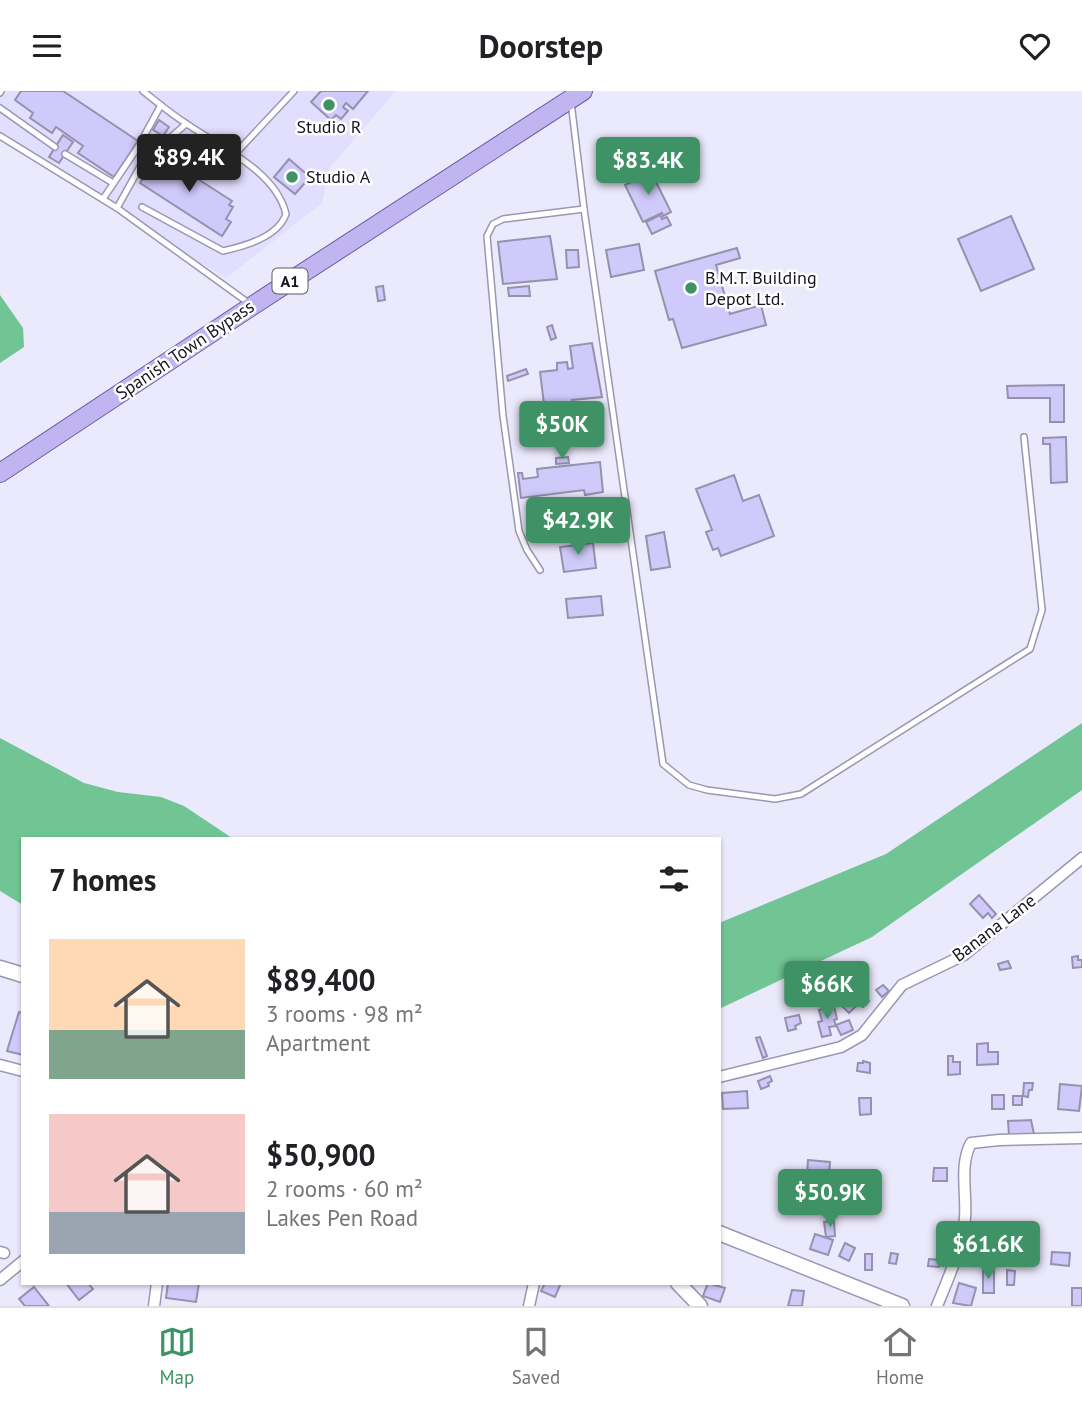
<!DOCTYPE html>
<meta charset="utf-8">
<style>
:root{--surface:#fff;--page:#f6f6f6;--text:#202124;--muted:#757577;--line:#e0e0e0;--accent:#3e9265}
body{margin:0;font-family:"PT Sans",sans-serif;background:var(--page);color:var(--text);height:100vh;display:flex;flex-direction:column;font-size:26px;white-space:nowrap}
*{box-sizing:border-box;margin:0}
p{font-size:23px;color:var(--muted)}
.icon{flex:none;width:38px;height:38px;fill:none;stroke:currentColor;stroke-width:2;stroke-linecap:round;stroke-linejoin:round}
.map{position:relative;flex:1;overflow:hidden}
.drawer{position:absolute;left:21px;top:746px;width:700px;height:448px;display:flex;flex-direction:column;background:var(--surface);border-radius:0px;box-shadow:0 2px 5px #0004}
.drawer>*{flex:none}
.price{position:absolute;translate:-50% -60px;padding:0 16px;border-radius:7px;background:var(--accent);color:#fff;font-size:23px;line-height:46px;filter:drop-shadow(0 2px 4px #0008)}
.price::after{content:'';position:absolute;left:50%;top:42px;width:21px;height:16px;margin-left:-10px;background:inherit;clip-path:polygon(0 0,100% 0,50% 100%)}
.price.active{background:#222;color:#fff}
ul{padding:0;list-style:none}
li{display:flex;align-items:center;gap:21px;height:175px;padding:0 28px}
li span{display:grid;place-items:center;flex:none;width:196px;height:140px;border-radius:0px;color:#555}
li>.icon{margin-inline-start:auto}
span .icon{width:84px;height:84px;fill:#fffc;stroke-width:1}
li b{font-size:30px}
h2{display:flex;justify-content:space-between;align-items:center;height:84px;padding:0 28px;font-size:30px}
header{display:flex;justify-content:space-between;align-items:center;height:91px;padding:0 28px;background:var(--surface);font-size:32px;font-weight:800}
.dock{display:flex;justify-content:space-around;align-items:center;height:98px;border-top:2px solid var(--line);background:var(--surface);font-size:19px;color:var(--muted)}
.dock a{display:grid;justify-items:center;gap:4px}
.dock .active{color:var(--accent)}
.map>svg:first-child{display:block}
.built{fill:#e2dffe}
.water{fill:#71c594}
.building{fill:#cfcaf9;stroke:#9591ae;stroke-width:2}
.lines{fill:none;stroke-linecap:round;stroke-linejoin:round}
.service-casing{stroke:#9a97b4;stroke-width:8}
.minor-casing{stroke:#9a97b4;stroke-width:13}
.tertiary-casing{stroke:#9a97b4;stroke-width:17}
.primary-casing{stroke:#695da2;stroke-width:20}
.service{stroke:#fff;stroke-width:5}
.minor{stroke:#fff;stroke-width:10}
.tertiary{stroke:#fff;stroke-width:14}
.primary{stroke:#c0b5f1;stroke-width:18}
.poi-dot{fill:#3e9265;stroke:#fff;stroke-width:2.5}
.labels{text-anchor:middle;stroke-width:5;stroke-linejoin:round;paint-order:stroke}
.shield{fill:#fff;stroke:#5c5a62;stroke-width:2}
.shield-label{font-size:16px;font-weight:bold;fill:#16141f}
.poi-label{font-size:18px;fill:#16141f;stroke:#fff;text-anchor:start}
.street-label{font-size:18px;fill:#16141f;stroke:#fff}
</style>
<header><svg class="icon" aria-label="menu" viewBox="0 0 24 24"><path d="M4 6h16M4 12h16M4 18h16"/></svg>Doorstep<svg class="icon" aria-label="heart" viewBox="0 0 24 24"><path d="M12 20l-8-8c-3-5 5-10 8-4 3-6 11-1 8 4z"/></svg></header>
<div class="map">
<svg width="1082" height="1215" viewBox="0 0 1082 1215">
<rect width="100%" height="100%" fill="#ebe9fc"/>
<polygon class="built" points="0,0 396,0 330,76 322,112 226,187 145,139 0,43"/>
<g class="water">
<polygon points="0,204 23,237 24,256 0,272"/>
<polygon points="1082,632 1082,699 872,846 719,918 719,832 886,763"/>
<polygon points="0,647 84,692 118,701 161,706 184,715 232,747 23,747 23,814 0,800"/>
</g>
<g class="building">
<polygon points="21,0 63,0 138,50 114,86 78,62 83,55 56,36 52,42 30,27 33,22 15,9"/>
<polygon points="321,0 368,0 353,18 346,12 343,16 348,20 341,28 336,24 331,29 311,11"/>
<polygon points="159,29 169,36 163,45 153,39"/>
<polygon points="63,44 73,51 59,72 49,66"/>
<polygon points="159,63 232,110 229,114 233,116 226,128 231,131 222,145 140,92"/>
<polygon points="289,68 310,86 295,103 274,86"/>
<polygon points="651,81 671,121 663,125 662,122 643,131 625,94"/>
<polygon points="660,124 662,128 667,126 671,134 652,143 646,131"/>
<polygon points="1011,125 1034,178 981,200 958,148"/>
<polygon points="550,145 557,188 503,193 498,151"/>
<polygon points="639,153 644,179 611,186 606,159"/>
<polygon points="737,157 740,167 716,174 730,223 761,214 766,234 682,257 673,228 669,229 655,180"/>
<polygon points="566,159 578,159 579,176 567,177"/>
<polygon points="383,195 385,209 378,210 376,196"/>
<polygon points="529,195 530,205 509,205 508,197"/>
<polygon points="552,234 556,247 551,249 547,236"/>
<polygon points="592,252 602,306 572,309 573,314 554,317 553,312 544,313 540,281 557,279 557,272 567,271 568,278 573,277 570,255"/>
<polygon points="526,278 528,283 508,290 507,285"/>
<polygon points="1064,294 1064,331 1050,331 1050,307 1008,307 1007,295"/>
<polygon points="574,317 579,317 580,333 575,334"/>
<polygon points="551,346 551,354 537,355 537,347"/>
<polygon points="1066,346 1067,391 1051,392 1050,353 1043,353 1043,347"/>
<polygon points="568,366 569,372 556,373 556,367"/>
<polygon points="600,371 603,401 585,404 584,399 521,407 518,382 522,382 523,388 538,386 537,378"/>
<polygon points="734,384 743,410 759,404 774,445 721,465 718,457 713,459 706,441 712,439 696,398"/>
<polygon points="537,429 551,429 552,439 537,439"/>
<polygon points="571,435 571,445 560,446 559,436"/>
<polygon points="664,441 670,476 651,479 646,445"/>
<polygon points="593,452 596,477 564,481 560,456"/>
<polygon points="601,505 603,524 568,527 566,508"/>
<polygon points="979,804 996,823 992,827 988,822 983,827 970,813"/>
<polygon points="1078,865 1078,869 1082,869 1082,876 1073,877 1072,866"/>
<polygon points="1008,870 1011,877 1000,879 998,873"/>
<polygon points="883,894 889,900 882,906 876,899"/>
<polygon points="854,899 869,910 863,916 850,904"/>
<polygon points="848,909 855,916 849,922 842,915"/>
<polygon points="834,915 837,928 834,929 836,935 829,936 831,944 822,946 818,931 822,930 819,919"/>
<polygon points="19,921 23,922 23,964 7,960"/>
<polygon points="799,924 801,932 795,935 796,938 788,940 785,927"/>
<polygon points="849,929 853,939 841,944 836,934"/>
<polygon points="760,946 767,965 763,967 756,947"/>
<polygon points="988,952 988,961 998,961 998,973 977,974 977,953"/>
<polygon points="948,965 953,965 953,971 960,971 960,983 948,984"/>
<polygon points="863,970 870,972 870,982 857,980 858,972 863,972"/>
<polygon points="770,985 772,990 768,992 769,995 761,998 758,990"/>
<polygon points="1024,992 1033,992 1032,999 1029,999 1028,1006 1023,1005"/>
<polygon points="1060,993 1082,995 1079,1020 1058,1018"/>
<polygon points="747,1000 748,1017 723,1018 722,1002"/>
<rect x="992" y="1004" width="12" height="14"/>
<rect x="1013" y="1005" width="9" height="9"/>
<polygon points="859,1007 871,1007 871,1023 860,1024"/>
<polygon points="1031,1029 1034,1043 1009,1044 1008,1030"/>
<polygon points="808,1069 830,1071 829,1083 824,1083 823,1087 807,1085"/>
<polygon points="934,1077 947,1077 947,1090 933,1090"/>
<polygon points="834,1130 835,1145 826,1146 824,1131"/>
<polygon points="815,1143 833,1149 828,1164 810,1158"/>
<polygon points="970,1147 988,1148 988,1160 969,1160"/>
<polygon points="845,1152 855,1157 849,1170 839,1165"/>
<polygon points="1052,1161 1070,1162 1069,1175 1051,1173"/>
<polygon points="891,1162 898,1163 896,1173 889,1172"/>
<rect x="865" y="1163" width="7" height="16"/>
<polygon points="929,1168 940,1169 939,1176 928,1175"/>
<rect x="983" y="1179" width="11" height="23"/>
<polygon points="1007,1179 1015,1180 1014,1194 1007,1194"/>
<polygon points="66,1192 88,1192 93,1198 79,1209"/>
<polygon points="168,1192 199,1192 196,1211 166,1207"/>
<polygon points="545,1192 561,1192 555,1206 541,1200"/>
<polygon points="708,1192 725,1197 720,1211 703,1205"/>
<polygon points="959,1192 976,1197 971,1215 953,1212"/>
<polygon points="34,1196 49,1215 25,1215 19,1208"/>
<rect x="1072" y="1197" width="10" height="18"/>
<polygon points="792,1199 804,1200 802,1215 788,1215"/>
</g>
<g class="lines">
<g class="service-casing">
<g id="service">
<polyline points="0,2 1,0"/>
<polyline points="571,11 584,118 663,673 689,694 707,699 775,708 801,703 1030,558 1042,519 1024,346"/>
<polyline points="0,17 55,56"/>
<polyline points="0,45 117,117 250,213"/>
<polyline points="236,62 294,0"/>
<polyline points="65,63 113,92"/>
<polyline points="103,108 138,56 161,14"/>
<path d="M142,116l81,44c22,-5 55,-14 63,-37 -10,-43 -66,-67 -99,-90 -16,-10 -30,-22 -44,-33"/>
<polyline points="117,117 151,56 170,47 186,33"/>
<polyline points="540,479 527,459 519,440 503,325 487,145 493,133 503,128 584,118"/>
</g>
</g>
<g class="minor-casing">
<g id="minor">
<polyline points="0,974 23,980"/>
<polyline points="719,986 841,956 862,944 902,894 964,864 1082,767"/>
<polyline points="0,1161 4,1162"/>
<polyline points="0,1189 23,1170"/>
<polyline points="154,1215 157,1192"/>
<polyline points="529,1215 534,1192"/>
<path d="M937,1215c11,-27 25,-58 28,-88 2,-24 -6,-53 6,-75l28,-3 83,-2"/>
</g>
</g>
<g class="tertiary-casing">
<g id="tertiary">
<polyline points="0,877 23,884"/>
<polyline points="719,1142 902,1215"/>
<polyline points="678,1192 700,1215"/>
</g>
</g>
<g class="primary-casing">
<polyline id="primary" points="0,382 252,215 583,0"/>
</g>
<use href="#service" class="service"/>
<use href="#minor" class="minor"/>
<use href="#tertiary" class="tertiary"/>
<use href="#primary" class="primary"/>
</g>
<g class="poi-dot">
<circle cx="329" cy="14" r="7"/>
<circle cx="292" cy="86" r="7"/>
<circle cx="691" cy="197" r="7"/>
</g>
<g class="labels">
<rect class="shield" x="272.5" y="177.5" width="35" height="25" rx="5"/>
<g class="shield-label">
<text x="290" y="196">A1</text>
</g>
<g class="poi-label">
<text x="329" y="42" text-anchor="middle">Studio R</text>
<text x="306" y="92">Studio A</text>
<text x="705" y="193">B.M.T. Building<tspan x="705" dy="21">Depot Ltd.</tspan></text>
</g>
<g class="street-label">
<text transform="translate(185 259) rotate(-34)" y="6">Spanish Town Bypass</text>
<text transform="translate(994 837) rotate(-37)" y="6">Banana Lane</text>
</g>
</g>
</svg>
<b class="price active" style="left:189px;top:103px">$89.4K</b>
<b class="price" style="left:648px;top:106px">$83.4K</b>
<b class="price" style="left:562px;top:370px">$50K</b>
<b class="price" style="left:578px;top:466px">$42.9K</b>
<b class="price" style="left:827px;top:930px">$66K</b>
<b class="price" style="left:830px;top:1138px">$50.9K</b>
<b class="price" style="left:988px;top:1190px">$61.6K</b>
<section class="drawer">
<h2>7 homes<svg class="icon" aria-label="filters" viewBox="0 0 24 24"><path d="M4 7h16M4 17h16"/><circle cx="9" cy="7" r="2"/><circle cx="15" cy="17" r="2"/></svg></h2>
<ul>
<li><span style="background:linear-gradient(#ffd9b3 65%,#7fa58c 0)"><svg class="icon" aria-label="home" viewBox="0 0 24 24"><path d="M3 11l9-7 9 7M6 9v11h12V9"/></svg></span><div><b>$89,400</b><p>3 rooms · 98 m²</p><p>Apartment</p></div></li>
<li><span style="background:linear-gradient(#f6c9c9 70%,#9aa5b1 0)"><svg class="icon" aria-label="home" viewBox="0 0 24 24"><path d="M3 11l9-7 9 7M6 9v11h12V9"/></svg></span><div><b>$50,900</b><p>2 rooms · 60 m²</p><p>Lakes Pen Road</p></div></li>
</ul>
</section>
</div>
<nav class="dock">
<a class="active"><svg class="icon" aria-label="map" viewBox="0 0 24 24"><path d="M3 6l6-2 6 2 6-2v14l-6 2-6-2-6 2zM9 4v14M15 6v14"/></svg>Map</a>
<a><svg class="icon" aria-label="saved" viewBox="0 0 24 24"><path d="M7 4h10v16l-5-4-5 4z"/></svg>Saved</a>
<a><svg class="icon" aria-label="home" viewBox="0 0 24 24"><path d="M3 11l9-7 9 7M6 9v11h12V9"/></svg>Home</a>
</nav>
